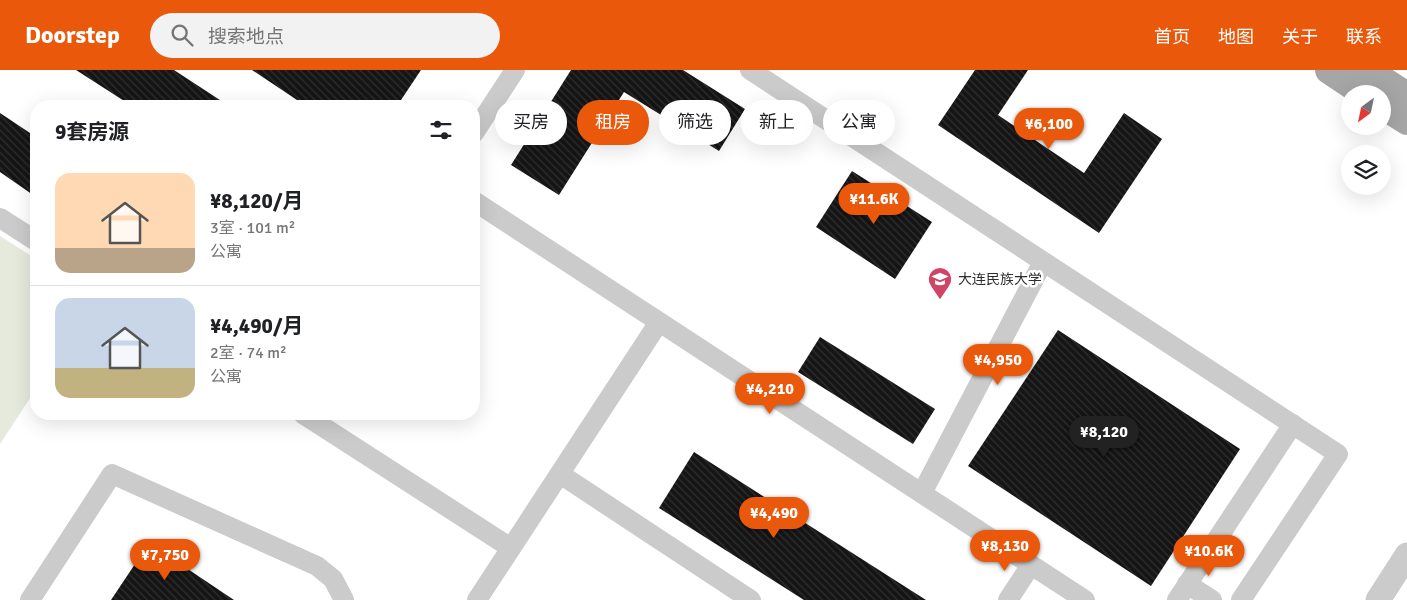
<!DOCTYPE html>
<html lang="zh">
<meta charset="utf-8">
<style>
:root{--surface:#fff;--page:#f2f2f2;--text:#202124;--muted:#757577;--line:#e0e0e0;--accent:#ea580c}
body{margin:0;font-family:Signika,"Noto Sans SC",sans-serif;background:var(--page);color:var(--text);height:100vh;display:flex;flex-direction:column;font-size:19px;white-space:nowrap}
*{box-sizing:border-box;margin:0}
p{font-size:16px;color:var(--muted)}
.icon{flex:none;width:28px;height:28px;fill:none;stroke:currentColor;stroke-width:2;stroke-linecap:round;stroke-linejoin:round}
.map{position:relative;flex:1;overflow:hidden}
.sheet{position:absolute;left:30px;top:30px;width:450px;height:320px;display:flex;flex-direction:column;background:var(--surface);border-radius:20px;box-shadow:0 5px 20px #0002}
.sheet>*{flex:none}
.top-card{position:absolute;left:495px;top:30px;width:475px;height:45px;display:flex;gap:10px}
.needle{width:32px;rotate:213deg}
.controls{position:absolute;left:1341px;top:15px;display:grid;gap:10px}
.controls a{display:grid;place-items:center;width:50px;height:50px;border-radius:50%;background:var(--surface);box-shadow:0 5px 20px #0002;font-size:25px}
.price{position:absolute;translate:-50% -42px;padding:0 11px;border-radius:18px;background:var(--accent);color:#fff;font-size:16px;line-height:32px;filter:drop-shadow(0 1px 2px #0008)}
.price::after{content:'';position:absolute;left:50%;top:30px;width:15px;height:11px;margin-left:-8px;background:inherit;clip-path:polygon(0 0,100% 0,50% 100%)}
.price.on{background:#222;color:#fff}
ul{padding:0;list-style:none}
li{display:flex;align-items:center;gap:15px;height:125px;padding:0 25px}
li+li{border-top:1px solid var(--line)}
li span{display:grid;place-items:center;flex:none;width:140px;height:100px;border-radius:15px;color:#555}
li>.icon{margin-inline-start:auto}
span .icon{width:60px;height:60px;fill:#fffc;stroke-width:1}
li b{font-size:21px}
h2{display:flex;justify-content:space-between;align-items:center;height:60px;padding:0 25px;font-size:21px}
.chip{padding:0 18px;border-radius:22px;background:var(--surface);box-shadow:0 5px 20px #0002;font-size:18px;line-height:45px}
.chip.on{background:var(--accent);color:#fff}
header{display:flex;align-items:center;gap:30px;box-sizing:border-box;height:70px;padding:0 25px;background:var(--accent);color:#fff}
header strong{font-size:24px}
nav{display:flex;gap:28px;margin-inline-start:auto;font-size:18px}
.search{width:350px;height:45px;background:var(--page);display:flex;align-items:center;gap:12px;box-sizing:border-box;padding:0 18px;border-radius:28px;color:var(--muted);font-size:19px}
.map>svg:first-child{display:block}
.garden{fill:#e6eadd}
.building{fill:url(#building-back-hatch)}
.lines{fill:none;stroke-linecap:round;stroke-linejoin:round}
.minor{stroke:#cbcbcb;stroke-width:20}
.tertiary{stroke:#cbcbcb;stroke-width:25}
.primary{stroke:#a6a6a6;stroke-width:28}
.labels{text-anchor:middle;stroke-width:5;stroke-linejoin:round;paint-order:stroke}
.poi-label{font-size:14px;fill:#2e2e2e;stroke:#fff;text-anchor:start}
</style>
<header>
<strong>Doorstep</strong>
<div class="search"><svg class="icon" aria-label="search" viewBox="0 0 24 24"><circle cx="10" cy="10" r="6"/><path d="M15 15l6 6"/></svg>搜索地点</div>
<nav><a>首页</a><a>地图</a><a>关于</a><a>联系</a></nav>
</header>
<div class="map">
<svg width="1407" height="530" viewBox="0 0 1407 530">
<defs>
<pattern id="building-back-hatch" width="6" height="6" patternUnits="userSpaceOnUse" patternTransform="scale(1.25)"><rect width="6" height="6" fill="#151515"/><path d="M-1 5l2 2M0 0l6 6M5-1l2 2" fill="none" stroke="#2f2f2f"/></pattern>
</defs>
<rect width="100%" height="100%" fill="#fff"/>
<polygon class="garden" points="0,166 36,189 36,319 0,374"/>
<g class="building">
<polygon points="76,0 174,0 226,34 224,36 132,36"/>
<polygon points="252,0 421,0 397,36 306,36"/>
<polygon points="571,0 683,0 745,39 719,81 624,22 559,125 511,95"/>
<polygon points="975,0 1028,0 998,45 1084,103 1124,43 1162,69 1099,163 938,55"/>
<polygon points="0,43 36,67 36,127 0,102"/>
<polygon points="852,101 932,152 895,209 816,157"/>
<polygon points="1058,260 1240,379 1151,516 968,396"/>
<polygon points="820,267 935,339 913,374 798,302"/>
<polygon points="694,382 926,530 804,530 659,438"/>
<polygon points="149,473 234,530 111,530"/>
</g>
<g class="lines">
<g class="minor">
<polyline points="750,0 1338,384 1241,530"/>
<polyline points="474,63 515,0"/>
<polyline points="474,131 1085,530"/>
<polyline points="0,148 36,171"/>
<polyline points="303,344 511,478"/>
<polyline points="560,404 751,530"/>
<polyline points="922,423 1043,192"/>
<polyline points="1187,514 1212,530"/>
<polyline points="30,530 112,404 317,496 333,509 344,530"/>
<polyline points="477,530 659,252"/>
<polyline points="1008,530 1031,495"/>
<polyline points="1177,530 1293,354"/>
</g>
<polyline class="tertiary" points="1378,530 1407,485"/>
<g class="primary">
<polyline points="1329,0 1365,24"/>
<polyline points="1367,0 1407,26"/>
<polyline points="1382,35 1407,51"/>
</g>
</g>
<defs>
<g id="university-pin" transform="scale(1.25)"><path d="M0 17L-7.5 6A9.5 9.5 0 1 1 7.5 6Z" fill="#d14466" stroke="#fff"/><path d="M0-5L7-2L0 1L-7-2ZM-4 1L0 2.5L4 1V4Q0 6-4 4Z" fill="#fff"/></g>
</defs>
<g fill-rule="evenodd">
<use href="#university-pin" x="940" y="209"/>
</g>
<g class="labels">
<g class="poi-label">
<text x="958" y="214">大连民族大学</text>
</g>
</g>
</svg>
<div class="controls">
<a><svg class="needle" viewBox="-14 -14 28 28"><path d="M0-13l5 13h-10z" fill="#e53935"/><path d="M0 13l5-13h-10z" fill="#757577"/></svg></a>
<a><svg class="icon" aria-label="layers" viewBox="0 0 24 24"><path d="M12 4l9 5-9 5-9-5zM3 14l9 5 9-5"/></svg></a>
</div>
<b class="price" style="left:1049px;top:80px">¥6,100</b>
<b class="price" style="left:874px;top:155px">¥11.6K</b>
<b class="price" style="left:998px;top:316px">¥4,950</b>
<b class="price" style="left:770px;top:345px">¥4,210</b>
<b class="price on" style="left:1104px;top:388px">¥8,120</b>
<b class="price" style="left:774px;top:469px">¥4,490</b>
<b class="price" style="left:1005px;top:502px">¥8,130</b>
<b class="price" style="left:1209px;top:507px">¥10.6K</b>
<b class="price" style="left:165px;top:511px">¥7,750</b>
<div class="top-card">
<a class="chip">买房</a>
<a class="chip on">租房</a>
<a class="chip">筛选</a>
<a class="chip">新上</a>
<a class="chip">公寓</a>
</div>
<section class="sheet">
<h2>9套房源<svg class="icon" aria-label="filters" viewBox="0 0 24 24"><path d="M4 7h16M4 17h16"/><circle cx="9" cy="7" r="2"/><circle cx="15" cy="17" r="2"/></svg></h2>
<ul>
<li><span style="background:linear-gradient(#ffd9b3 75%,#b9a48a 0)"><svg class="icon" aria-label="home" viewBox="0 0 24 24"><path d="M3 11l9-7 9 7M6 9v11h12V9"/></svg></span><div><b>¥8,120/月</b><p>3室 · 101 m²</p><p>公寓</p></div></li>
<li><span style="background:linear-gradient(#c9d6e8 70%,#c2b280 0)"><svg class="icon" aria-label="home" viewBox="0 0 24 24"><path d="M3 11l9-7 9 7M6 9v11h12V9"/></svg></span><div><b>¥4,490/月</b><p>2室 · 74 m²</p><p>公寓</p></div></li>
</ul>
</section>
</div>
